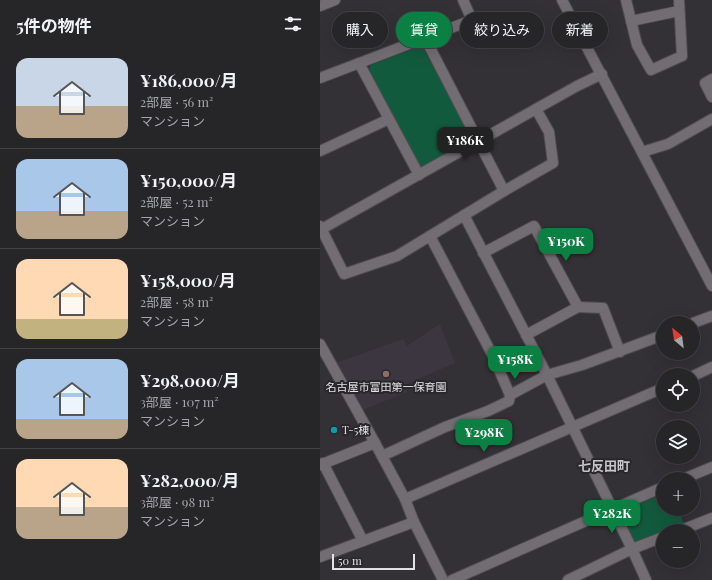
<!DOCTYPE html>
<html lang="ja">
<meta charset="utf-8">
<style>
:root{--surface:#262528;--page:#2e2d30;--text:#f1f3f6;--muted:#a4a5a8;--line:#424245;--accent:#0b8043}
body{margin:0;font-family:"Playfair Display","Noto Sans JP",serif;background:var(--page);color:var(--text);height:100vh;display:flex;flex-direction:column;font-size:15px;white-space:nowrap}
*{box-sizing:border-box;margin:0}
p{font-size:13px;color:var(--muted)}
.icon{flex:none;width:22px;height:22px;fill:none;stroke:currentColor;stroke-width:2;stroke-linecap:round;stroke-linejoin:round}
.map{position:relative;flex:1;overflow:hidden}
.sheet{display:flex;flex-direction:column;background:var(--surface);width:320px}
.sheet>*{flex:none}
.banner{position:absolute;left:12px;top:12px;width:320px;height:36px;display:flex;gap:8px}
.needle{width:26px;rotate:331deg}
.fabs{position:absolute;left:336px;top:316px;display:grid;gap:8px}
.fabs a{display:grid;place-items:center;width:44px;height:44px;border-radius:50%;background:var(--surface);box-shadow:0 4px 16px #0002,0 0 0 1px var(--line);font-size:20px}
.scale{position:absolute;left:12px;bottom:10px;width:83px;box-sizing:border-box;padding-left:4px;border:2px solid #e3e2e5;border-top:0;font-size:11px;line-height:14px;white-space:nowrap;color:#e3e2e5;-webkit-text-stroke:3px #29272c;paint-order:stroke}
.price{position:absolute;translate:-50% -34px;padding:0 9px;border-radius:8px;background:var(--accent);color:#fff;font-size:13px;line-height:26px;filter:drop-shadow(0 1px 2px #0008)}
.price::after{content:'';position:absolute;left:50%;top:24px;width:12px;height:9px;margin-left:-6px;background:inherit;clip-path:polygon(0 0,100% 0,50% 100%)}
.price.selected{background:#222;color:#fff}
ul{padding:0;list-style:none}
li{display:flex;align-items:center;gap:12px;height:100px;padding:0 16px}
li+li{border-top:1px solid var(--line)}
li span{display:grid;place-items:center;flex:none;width:112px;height:80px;border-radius:12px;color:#555}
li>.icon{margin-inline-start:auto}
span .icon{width:48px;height:48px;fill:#fffc;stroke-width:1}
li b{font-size:17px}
h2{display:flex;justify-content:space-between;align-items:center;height:48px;padding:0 16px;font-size:17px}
.tag{padding:0 14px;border-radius:18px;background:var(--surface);box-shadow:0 4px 16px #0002,0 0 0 1px var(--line);font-size:14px;line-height:36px}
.tag.selected{background:var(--accent);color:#fff}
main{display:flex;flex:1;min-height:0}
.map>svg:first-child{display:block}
.built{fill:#3c3641}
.green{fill:#125a3e}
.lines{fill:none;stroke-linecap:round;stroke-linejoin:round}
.street-casing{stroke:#4f4d52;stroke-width:12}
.street{stroke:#716d73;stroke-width:10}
.education-dot{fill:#8d6e63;stroke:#29272c;stroke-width:1.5}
.culture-dot{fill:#0f9aa8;stroke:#29272c;stroke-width:1.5}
.labels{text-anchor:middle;stroke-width:4;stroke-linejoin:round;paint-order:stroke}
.poi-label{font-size:11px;fill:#e3e2e5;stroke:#29272c}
.quarter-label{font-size:13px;font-weight:bold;fill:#c6c3ca;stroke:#29272c}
</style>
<main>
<section class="sheet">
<h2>5件の物件<svg class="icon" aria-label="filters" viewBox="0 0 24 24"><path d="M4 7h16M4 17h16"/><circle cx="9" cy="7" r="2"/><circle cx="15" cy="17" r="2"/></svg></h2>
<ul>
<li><span style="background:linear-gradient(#c9d6e8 60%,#b9a48a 0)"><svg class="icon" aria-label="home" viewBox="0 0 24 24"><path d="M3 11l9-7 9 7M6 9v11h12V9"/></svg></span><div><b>¥186,000/月</b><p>2部屋 · 56 m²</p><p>マンション</p></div></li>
<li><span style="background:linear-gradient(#a9c7e8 65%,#b9a48a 0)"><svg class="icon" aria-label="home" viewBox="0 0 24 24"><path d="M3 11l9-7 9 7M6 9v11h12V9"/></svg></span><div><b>¥150,000/月</b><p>2部屋 · 52 m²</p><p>マンション</p></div></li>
<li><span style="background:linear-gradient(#ffd9b3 75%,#c2b280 0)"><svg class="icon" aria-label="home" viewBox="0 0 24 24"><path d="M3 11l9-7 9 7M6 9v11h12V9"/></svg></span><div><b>¥158,000/月</b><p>2部屋 · 58 m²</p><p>マンション</p></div></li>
<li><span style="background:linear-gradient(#a9c7e8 75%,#b9a48a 0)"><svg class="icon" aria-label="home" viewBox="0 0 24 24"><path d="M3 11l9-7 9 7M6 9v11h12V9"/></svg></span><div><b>¥298,000/月</b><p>3部屋 · 107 m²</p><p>マンション</p></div></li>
<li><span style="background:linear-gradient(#ffd9b3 60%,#b9a48a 0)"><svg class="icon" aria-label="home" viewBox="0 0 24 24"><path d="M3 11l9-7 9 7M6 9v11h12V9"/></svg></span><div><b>¥282,000/月</b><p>3部屋 · 98 m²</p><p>マンション</p></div></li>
</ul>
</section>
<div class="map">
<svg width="392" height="580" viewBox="0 0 392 580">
<rect width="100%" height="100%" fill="#333136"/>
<polygon class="built" points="120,324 135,363 84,385 87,392 42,410 16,363 83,339 87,346"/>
<g class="green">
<polygon points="99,47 103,48 150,136 148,142 103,167 99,165 48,71 51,65"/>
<polygon points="343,494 343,509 358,509 364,525 350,531 343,531 343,534 315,545 301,515 302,512"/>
</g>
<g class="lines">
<g class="street-casing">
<g id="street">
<polyline points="242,0 392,286"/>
<polyline points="306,0 317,45 331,70 362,56 359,0"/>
<polyline points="0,6 15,0"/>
<polyline points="311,21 359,11"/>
<polyline points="105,38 184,191"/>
<polyline points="39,63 99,175"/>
<polyline points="0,78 152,20 143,0"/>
<polyline points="392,79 385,83 392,97"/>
<polyline points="0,151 69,119"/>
<polyline points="322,152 348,144 392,119"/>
<polyline points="144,215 227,375 312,549 326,580"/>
<polyline points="0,226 24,274 77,256 184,191 233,163 229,132 216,109"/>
<polyline points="0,230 257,86 282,74"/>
<polyline points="110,236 173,356 190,395"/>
<polyline points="163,253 214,226 258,307 206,335"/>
<polyline points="258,307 283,308 300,352"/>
<polyline points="373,323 392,316"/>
<polyline points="0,344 55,443 85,499 94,522 123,580"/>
<polyline points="373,376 392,367"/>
<polyline points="62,456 125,427 168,411 189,401 190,395 227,375 262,365 343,335"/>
<polyline points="3,463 43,541"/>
<polyline points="0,465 55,443"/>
<polyline points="363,479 392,467"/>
<polyline points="85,499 343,388"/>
<polyline points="359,531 392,518"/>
<polyline points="0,557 94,522"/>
<polyline points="132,580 343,487"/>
<polyline points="248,580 312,549 343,537"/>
</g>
</g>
<use href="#street" class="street"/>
</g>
<circle class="education-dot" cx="66" cy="374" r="4"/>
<circle class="culture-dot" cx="14" cy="430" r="4"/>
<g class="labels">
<g class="poi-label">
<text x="66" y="391">名古屋市富田第一保育園</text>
<text x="22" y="434" text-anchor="start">T-5棟</text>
</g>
<g class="quarter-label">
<text x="284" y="471">七反田町</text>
</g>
</g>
</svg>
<div class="fabs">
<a><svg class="needle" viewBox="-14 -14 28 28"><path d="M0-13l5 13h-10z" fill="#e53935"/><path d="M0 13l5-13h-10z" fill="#a4a5a8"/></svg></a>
<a><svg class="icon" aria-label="locate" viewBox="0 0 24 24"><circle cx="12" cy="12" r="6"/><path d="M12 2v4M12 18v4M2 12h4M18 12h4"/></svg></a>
<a><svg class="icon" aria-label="layers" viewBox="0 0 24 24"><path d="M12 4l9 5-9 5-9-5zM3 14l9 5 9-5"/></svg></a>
<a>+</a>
<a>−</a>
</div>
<div class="scale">50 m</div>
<b class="price selected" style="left:145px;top:161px">¥186K</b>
<b class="price" style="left:246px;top:262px">¥150K</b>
<b class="price" style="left:195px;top:380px">¥158K</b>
<b class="price" style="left:164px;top:453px">¥298K</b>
<b class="price" style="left:292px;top:534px">¥282K</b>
<div class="banner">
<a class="tag">購入</a>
<a class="tag selected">賃貸</a>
<a class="tag">絞り込み</a>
<a class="tag">新着</a>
</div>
</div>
</main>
